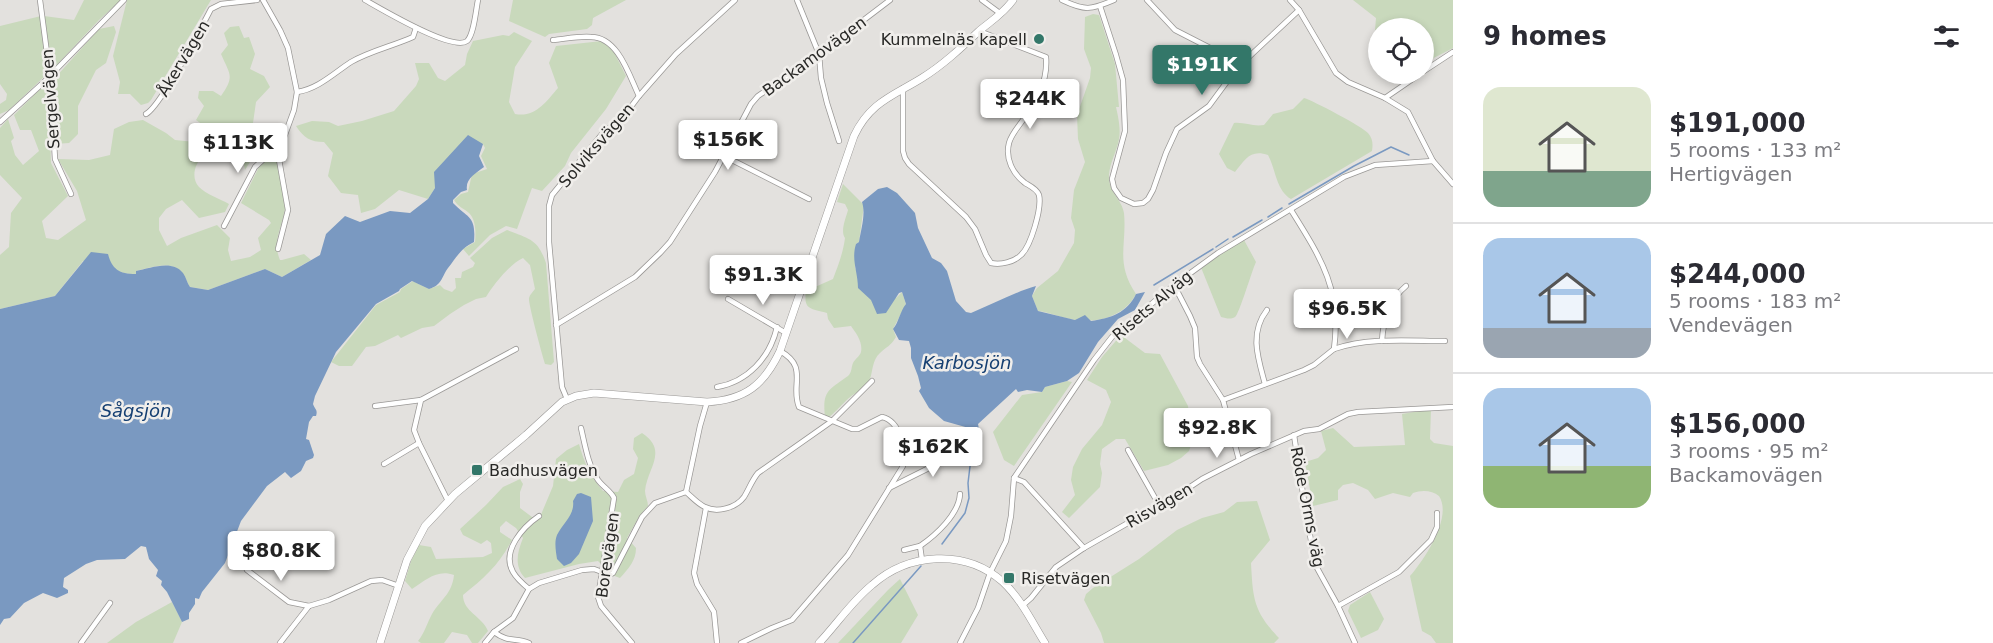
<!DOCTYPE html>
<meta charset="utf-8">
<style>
:root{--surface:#fff;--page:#f2f2f3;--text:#2b2b33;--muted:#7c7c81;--line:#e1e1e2;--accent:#337769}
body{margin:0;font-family:"DejaVu Sans",sans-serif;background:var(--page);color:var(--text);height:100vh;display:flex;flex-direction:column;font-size:22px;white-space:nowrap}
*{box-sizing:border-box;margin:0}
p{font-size:20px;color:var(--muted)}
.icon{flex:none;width:33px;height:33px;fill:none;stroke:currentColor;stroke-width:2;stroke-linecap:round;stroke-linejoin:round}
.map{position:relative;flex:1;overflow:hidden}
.details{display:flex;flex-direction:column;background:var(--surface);width:540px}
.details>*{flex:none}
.fabs{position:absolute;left:1368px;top:18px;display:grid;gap:12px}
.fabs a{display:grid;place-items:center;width:66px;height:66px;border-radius:50%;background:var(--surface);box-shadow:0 3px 9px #0003;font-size:30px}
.price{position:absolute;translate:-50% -51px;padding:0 14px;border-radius:6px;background:#fff;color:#222;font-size:20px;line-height:39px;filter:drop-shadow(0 2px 3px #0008)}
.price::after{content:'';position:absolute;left:50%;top:36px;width:18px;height:14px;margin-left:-9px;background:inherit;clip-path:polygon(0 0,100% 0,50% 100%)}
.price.on{background:var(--accent);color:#fff}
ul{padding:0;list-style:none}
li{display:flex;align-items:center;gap:18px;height:150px;padding:0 30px}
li+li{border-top:2px solid var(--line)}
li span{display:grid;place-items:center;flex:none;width:168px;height:120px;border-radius:18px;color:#555}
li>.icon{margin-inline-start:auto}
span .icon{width:72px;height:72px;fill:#fffc;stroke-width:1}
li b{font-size:26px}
h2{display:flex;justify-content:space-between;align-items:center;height:72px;padding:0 30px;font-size:26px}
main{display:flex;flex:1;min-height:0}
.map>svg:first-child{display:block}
.green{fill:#c9d9bc}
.water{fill:#7a99c1}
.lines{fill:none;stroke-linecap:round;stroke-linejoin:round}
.stream{stroke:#7a99c1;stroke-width:1.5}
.street-casing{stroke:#9a9896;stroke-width:6}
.secondary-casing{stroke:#9a9896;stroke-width:8}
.street{stroke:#fff;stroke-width:4.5}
.secondary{stroke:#fff;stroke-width:7}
.poi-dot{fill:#337769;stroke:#f0eeeb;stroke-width:2}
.labels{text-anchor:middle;stroke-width:5;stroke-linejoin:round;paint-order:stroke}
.poi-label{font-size:16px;fill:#282826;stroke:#f0eeeb;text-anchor:start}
.street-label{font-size:16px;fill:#282826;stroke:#f0eeeb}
.water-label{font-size:18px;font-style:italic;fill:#153f72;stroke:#f0eeeb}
</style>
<main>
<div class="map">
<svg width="1453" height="643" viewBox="0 0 1453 643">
<rect width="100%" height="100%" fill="#e3e1de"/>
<g class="green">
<polygon points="84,0 121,0 99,20 50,72 44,16 74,20"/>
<polygon points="127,0 211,0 151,100 148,103 141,105 130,94 118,94 120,82 113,56"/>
<polygon points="513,0 626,0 593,18 592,25 587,29 549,34 545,37 509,21"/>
<polygon points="1353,0 1453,0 1453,48 1426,62 1424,60 1424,28 1378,28 1378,31 1375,30 1376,18"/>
<path d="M1093,14l6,1 16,49 4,43h-3c2,9 5,22 3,32 -2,12 -9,23 -10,36 -1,17 13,24 15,38 3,32 -9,50 12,81 -13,25 -44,31 -70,24 -9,-2 -18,-6 -28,-7l-6,-15 5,-8 21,-17 16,-28 1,-13 -4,-12 3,-28 11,-28 -7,-23 -1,-24 13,-37 1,-10 -7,-19 1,-32z"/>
<polygon points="41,16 48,73 9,110 0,114 0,104 6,100 7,94 0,84 0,26"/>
<polygon points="114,26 116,32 106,63 96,70 78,106 78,134 69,143 55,144 54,79 99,29"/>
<path d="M239,26l5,12 5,-1 6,17 -5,15 14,7 6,11 -14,15 -5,35 2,20 -8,13 -4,-23c-6,-3 -11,-5 -19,-4 -16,3 -37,28 -23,44 7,7 21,12 30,17l-4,8 -26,6 -17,-18 -16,9 -7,9v12l8,16 14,-8 36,-13 13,13 -2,12 3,11 19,-4 11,-7 -3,-12 13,-15 -2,-3 -28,-17 19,-38 13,-8 3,1c3,13 11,39 9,51 -3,19 -13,32 -5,51h2l22,-6 7,6 -29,17 -17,-8 -57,21 -18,-3c-3,-4 -4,-10 -7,-13 -10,-15 -33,-6 -47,-3v3c-10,0 -19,-1 -25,-9l-28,-4 -28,35 -55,13v-54l9,-8 2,-34 11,-15 -22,-23v-47l8,-9 6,19 -3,3 4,14 8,10 16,-14 -8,-21h-11l-6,-15 34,-34 3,82 17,33 -26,25 4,17 12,2 28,-20 -9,-29 -19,-32 31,1 21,-5 4,-26 15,-7 14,-2 23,13 9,7 20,2 8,-17 -7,-5 8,-14 -6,-8 1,-7h14l8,5c14,-20 9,-21 0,-42l7,-9 -4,-12 6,-6z"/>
<path d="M514,32l18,9 -17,26 -6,35 6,12c20,4 31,-12 43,-26l-9,-25 7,-17 46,-5 10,7 14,28 -20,33 -35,44 -6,13 -23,25 -10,-3 -15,41 -11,-3 -16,9 -21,21 -6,-7 12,-7c1,-9 1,-22 -6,-29 -6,-5 -11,-6 -15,-13l7,-6 7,-2 4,-18 15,-5 -6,-13 4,-8 -2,-4 -48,44 -7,11 -29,-9 -24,19 -14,4 -3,-18 -17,-2 -13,-17 5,-23 -9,-11c-14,0 -20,-4 -28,-16l16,-5 17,1 9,4 24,-5 32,-10 22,-25 3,-7 -4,-16h14l9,15 7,3 20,-16 2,-11 6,-13 30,-6 6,1z"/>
<path d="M1304,98c10,3 59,29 64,35 5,6 5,11 4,18l-81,48c-15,-9 -15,-29 -23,-44 -18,-6 -23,5 -33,17l-8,-4 -8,-14 15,-31c11,-1 19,4 30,2l9,-11 20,-5z"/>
<path d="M843,184l21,21 -5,37 -3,2 -1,24 3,6 38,24 6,-6 4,12 -13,25 3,8c-6,10 -9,9 -16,16 -8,7 -7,18 -10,26 -3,9 -14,13 -21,19 -7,6 -12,13 -20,19h-4c-3,-27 4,-27 23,-41 4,-4 3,-8 5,-13 2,-4 7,-7 8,-11 2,-10 -5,-19 -10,-26l-17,2 -6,-9 -1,-6c-15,-5 -24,-2 -21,-22l27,-12c5,-13 10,-26 12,-41 -5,-7 1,-20 3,-28l-3,-6 -8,-2z"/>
<path d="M507,230c23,9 31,9 39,33l8,99 -3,3 -6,-1c-3,-10 -17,-61 -16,-66 1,-4 4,-6 6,-9l-5,-24 -7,-7c-13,6 -29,26 -37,39l-10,2 -12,6 -14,9 -16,12 -12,2 -21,10 -3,-3 -23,11 -9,1 -14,19h-13l-8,-4 45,-57 24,-13 1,-3 12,-8 16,8 11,-4 4,4 8,3 4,-4 -1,-10h6l1,-6 11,-5 2,-4 -5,-5 22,-20z"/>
<path d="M1244,240l12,22c-4,8 -17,53 -21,55 -5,3 -9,1 -14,0l-21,-52z"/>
<polygon points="1121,335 1145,353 1160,354 1188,406 1192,442 1189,451 1181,458 1168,465 1144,471 1125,439 1116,439 1102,449 1100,464 1102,473 1100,487 1069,518 1062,512 1075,495 1071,480 1073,467 1082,449 1102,425 1111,402 1106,390 1087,380 1102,357"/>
<polygon points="1067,381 1072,382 1014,466 1004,460 993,432 1022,395 1042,392 1045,387"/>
<path d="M1431,409l-1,30 4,4 19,3v197h-17l-5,-7 -9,-5 -12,-55c14,-16 43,-59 29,-80 -7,-6 -18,-6 -26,-3l-3,4 -17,-4 -18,6 -7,-9 -15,-7 -10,2 -5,5v10l-25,6 -8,-44 13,-4 8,-8 -5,-19 12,-3 21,19 51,-2 -3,-31z"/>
<path d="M642,433c27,18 5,35 3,58 0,5 3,10 3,15l-8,9 -13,23 9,10c0,13 -8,21 -16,30l-8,-3 -14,-14 -19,3 -54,14c-11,-12 -8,-25 -2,-40l-7,-10 -10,-7 -6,6v5l12,8c-13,25 -28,38 -49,55 0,17 19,21 25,36l-10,12h-6l-5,-8 -15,-3 -8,11h-23l-3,-2c7,-9 9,-18 14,-27 9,-15 20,-20 22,-39 -17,-6 -28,5 -42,14l-7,-8 6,-20 8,-16 12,2 5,12 47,-2 9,-4 -1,-10 -4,-3 -6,4 -18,-9 -3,-6 26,-24 17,-18 17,-8 3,5 -3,8v16l12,9h8l13,-31 3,-27 11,-9 12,-6c5,18 11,32 24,47l15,1 6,-12 10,-6 4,-16 -5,-9 1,-11z"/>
<path d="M1257,501l13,39 -19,23c2,35 2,48 28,75l-5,5h-170l-3,-10 -17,-33 2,-6 7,-6 46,-29 38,-29 25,-12 22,-6 13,-10z"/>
<polygon points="900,579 918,615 901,643 838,643 888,590"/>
<polygon points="1370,592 1384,619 1378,630 1361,638 1348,611 1350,605"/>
<polygon points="172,602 182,622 173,643 107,643 136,622"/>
</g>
<g class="water">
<path d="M468,135l15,9 -4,12 5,11c-8,6 -19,12 -17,23l-6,2 -8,8v3c16,16 23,13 21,39 -13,6 -18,16 -26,26 -7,10 -6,17 -19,21l-17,-8 -12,8 -1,2 -23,13 -40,48 -21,44 -2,8c2,6 5,5 3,12h-3l-4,6 -3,17 3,1 5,15 -1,3 -7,3 -5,10 -10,7 -6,-6 -18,14 -26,35 -16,42 -23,29 -3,7 -4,-1v6l-6,9v6l-7,3 -15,-30 -6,-7 1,-4 -6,-5 2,-6 -9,-11 -3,-12 -5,-1 -16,13 -28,1 -11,4 -22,14 -1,9 5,3v3l-11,5 -14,-5 -19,10 -14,15 -6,1 -4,6v-316l55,-13 36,-44 17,2c4,15 11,20 28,20v-3c14,-3 37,-12 47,2 3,4 4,10 7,14l18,3 57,-21 17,8 38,-22 6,-21 19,-18 15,6 30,-11 20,2 18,-14 7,-11 -1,-16z"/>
<path d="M887,187l10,6 18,20 3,15 14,30 9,5 6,8 9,30 10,11 5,1c22,-9 44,-21 65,-27l-4,10 6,15 37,9 10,-5 6,6c20,-3 36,-8 45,-27l9,-2 -10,18 -17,9 -20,23 -19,31 -12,8 -22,6 -3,5 -15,-2 -9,2 -2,-3 -38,35 1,5 -3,1 -32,-9 -15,-13 -10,-17 2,-3 -3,-12 -7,-18v-10l-2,-7 -10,-1 -6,-11c6,-7 7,-18 13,-25l-4,-12 -3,1 -13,20 -9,1 -6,-14 -13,-12c0,-16 -7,-28 -2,-44l3,-2c2,-13 7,-28 3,-40l16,-13z"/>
<path d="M581,493l10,4 2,24 -14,33 -8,9 -7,3 -7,-7c-1,-7 -3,-17 0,-24 6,-12 18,-20 16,-34l4,-7z"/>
</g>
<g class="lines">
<g class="stream">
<polyline points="1289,204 1354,166 1391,147 1409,155"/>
<polyline points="1268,217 1282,208"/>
<polyline points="1233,237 1262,220"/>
<polyline points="1216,247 1228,239"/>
<polyline points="1154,285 1213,249"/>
<polyline points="972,428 972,432"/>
<polyline points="942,544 965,513 969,498 968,483 971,458"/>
<polyline points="853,643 921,566"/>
</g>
<g class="street-casing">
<g id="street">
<polyline points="40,0 50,76 55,159 71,194"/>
<polyline points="263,0 280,30 288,48 297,92 294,110 278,154 288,210 278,249"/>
<path d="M365,0c16,9 88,52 102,41 7,-6 9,-32 11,-41"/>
<polyline points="797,0 819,54 821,78 827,103 839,141"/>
<polyline points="982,0 1001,14"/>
<path d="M1062,0c23,11 29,10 52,0"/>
<polyline points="1147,0 1175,30 1214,50 1237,68"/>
<polyline points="1290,0 1299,10 1336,73 1348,82 1385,98 1408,112 1433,161 1453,184"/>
<polyline points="1100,6 1116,55 1123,80 1125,131 1112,179 1114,188 1121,198 1134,204 1143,203 1148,199 1153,190 1166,153 1177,129 1209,106 1237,68 1299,10"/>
<path d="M553,40c12,-1 25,-4 38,-3 27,0 38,38 48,59"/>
<polyline points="1424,71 1453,52"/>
<path d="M903,88v63l2,7 4,6 57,53 9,12 11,26 5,8c10,2 23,-1 30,-8 10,-9 21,-47 18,-60 -2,-6 -9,-9 -14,-12 -12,-9 -20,-24 -16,-40 2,-8 9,-16 14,-23 14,-19 25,-39 23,-63l-67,-26"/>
<path d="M297,92c21,-3 37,-19 54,-30 19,-11 42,-16 62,-25l3,-9"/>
<polyline points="1385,98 1420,74"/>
<path d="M146,114c15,-8 55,-86 65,-105l10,-5 36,-4"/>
<polyline points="0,122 44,82 124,0"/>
<polyline points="724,156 809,199"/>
<polyline points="224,226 255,167 266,157 278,154"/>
<polyline points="1174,285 1190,316 1195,328 1197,357 1200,364 1223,400 1239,460"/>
<polyline points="728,299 786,333"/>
<polyline points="556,325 635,277 660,253 670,242 715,172 751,104 758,96 819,54 890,0"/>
<path d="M1382,341c1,-20 8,-42 24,-55"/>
<path d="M1334,349c35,-12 75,-8 111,-8"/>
<path d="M1265,384c-7,-26 -16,-51 2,-74"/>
<path d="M717,387c30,-5 53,-29 60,-60"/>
<polyline points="567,399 562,387 549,242 549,206 552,195 603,133 624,116 639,96 676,54 735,0"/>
<path d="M1223,400l81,-30 10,-5 20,-16c8,-59 -13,-91 -43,-139"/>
<polyline points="375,406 421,400"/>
<path d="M581,428c4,17 7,37 17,52 5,7 13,11 16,18l-16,99 3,9 31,37"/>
<polyline points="1294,435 1307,520 1316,566 1338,606 1355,643"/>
<polyline points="1128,450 1159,505"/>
<polyline points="384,464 419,443"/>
<polyline points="1014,478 1024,482 1084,548"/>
<polyline points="889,488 955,455 962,454 977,456"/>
<polyline points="686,492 700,426 707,402"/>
<polyline points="448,501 419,443 414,430 421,400 516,349"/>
<polyline points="706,508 694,573 697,584 714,612 717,643"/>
<path d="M920,546c16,-11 39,-32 40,-52"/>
<polyline points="904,550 920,546 922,560"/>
<polyline points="247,570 289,602 309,606"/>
<path d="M529,589c-6,-5 -12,-10 -16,-17 -12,-21 10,-45 26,-56"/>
<polyline points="1022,606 1031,598 1056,567 1084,548 1184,491 1202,479 1251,454 1304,431 1319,429 1348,414 1358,412 1453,407"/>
<polyline points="1338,606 1399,572 1431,540 1437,527 1437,513"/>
<path d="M494,632c15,11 21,5 35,11"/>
<polyline points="81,643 110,603"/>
<polyline points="280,643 309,606 329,600 371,581 382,580 399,586"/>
<path d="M485,643l9,-11 19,-14 16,-29 10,-6 43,-13 12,-1 16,6 3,-2 29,-56 13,-14 31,-11c6,5 12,12 19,15 12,6 31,1 39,-10 5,-8 8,-17 14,-24l74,-52 40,-40"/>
<path d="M741,643l31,-15 20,-8 56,-65 55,-89c4,-16 -3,-45 -21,-49l-24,12h-6l-53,-22c-9,-22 10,-40 -19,-56"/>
<polyline points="960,643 978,608 990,573 1006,541 1011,516 1014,478 1094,360 1112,337 1174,285 1218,253 1344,177 1375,165 1433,161"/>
</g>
</g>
<g class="secondary-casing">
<g id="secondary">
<path d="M380,643l27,-83 18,-34 30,-32 71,-59 36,-33 14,-6 18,-3 113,9c38,-2 57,-17 73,-51l74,-215c16,-34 39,-40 68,-58 21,-13 39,-30 57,-47 12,-10 25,-18 34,-31"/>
<path d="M819,643c18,-19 33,-42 53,-58 36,-32 93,-37 131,-3 18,17 29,40 42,61"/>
</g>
</g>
<use href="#street" class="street"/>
<use href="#secondary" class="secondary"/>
</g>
<g class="poi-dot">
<circle cx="1039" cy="39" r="6"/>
<rect x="471" y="464" width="12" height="12" rx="3"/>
<rect x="1003" y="572" width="12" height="12" rx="3"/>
</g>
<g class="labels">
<g class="poi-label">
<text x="1027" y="45" text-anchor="end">Kummelnäs kapell</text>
<text x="489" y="476">Badhusvägen</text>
<text x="1021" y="584">Risetvägen</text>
</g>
<g class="street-label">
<text transform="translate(814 56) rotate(-36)" y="6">Backamovägen</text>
<text transform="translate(183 58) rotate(-59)" y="6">Åkervägen</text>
<text transform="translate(50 99) rotate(-94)" y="6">Sergelvägen</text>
<text transform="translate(596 145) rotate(-49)" y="6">Solviksvägen</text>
<text transform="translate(1152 305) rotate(-40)" y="6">Risets Alväg</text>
<text transform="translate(1159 505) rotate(-30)" y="6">Risvägen</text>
<text transform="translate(1308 507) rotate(79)" y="6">Röde Orms väg</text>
<text transform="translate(607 555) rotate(-82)" y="6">Borevägen</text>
</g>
<g class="water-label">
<text x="967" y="369">Karbosjön</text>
<text x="136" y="417">Sågsjön</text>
</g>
</g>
</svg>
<div class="fabs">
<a><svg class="icon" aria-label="locate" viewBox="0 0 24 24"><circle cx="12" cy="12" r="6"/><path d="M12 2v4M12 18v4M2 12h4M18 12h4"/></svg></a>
</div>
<b class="price on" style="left:1202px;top:96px">$191K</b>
<b class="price" style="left:1030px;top:130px">$244K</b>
<b class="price" style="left:728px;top:171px">$156K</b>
<b class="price" style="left:238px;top:174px">$113K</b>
<b class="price" style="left:763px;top:306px">$91.3K</b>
<b class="price" style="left:1347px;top:340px">$96.5K</b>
<b class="price" style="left:1217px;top:459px">$92.8K</b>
<b class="price" style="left:933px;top:478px">$162K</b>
<b class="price" style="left:281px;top:582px">$80.8K</b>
</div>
<section class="details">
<h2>9 homes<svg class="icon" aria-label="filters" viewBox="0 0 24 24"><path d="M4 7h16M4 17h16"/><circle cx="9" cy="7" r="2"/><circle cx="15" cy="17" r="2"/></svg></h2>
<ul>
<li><span style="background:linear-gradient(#dfe7d0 70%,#7fa58c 0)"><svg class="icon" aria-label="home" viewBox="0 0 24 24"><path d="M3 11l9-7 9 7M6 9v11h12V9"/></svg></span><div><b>$191,000</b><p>5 rooms · 133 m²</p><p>Hertigvägen</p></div></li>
<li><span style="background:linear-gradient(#a9c7e8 75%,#9aa5b1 0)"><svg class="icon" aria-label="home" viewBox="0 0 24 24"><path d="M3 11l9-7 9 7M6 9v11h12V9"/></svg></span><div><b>$244,000</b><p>5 rooms · 183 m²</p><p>Vendevägen</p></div></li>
<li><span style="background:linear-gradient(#a9c7e8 65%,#8fb573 0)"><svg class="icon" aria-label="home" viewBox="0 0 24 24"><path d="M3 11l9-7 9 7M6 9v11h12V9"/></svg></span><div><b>$156,000</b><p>3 rooms · 95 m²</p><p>Backamovägen</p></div></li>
</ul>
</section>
</main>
